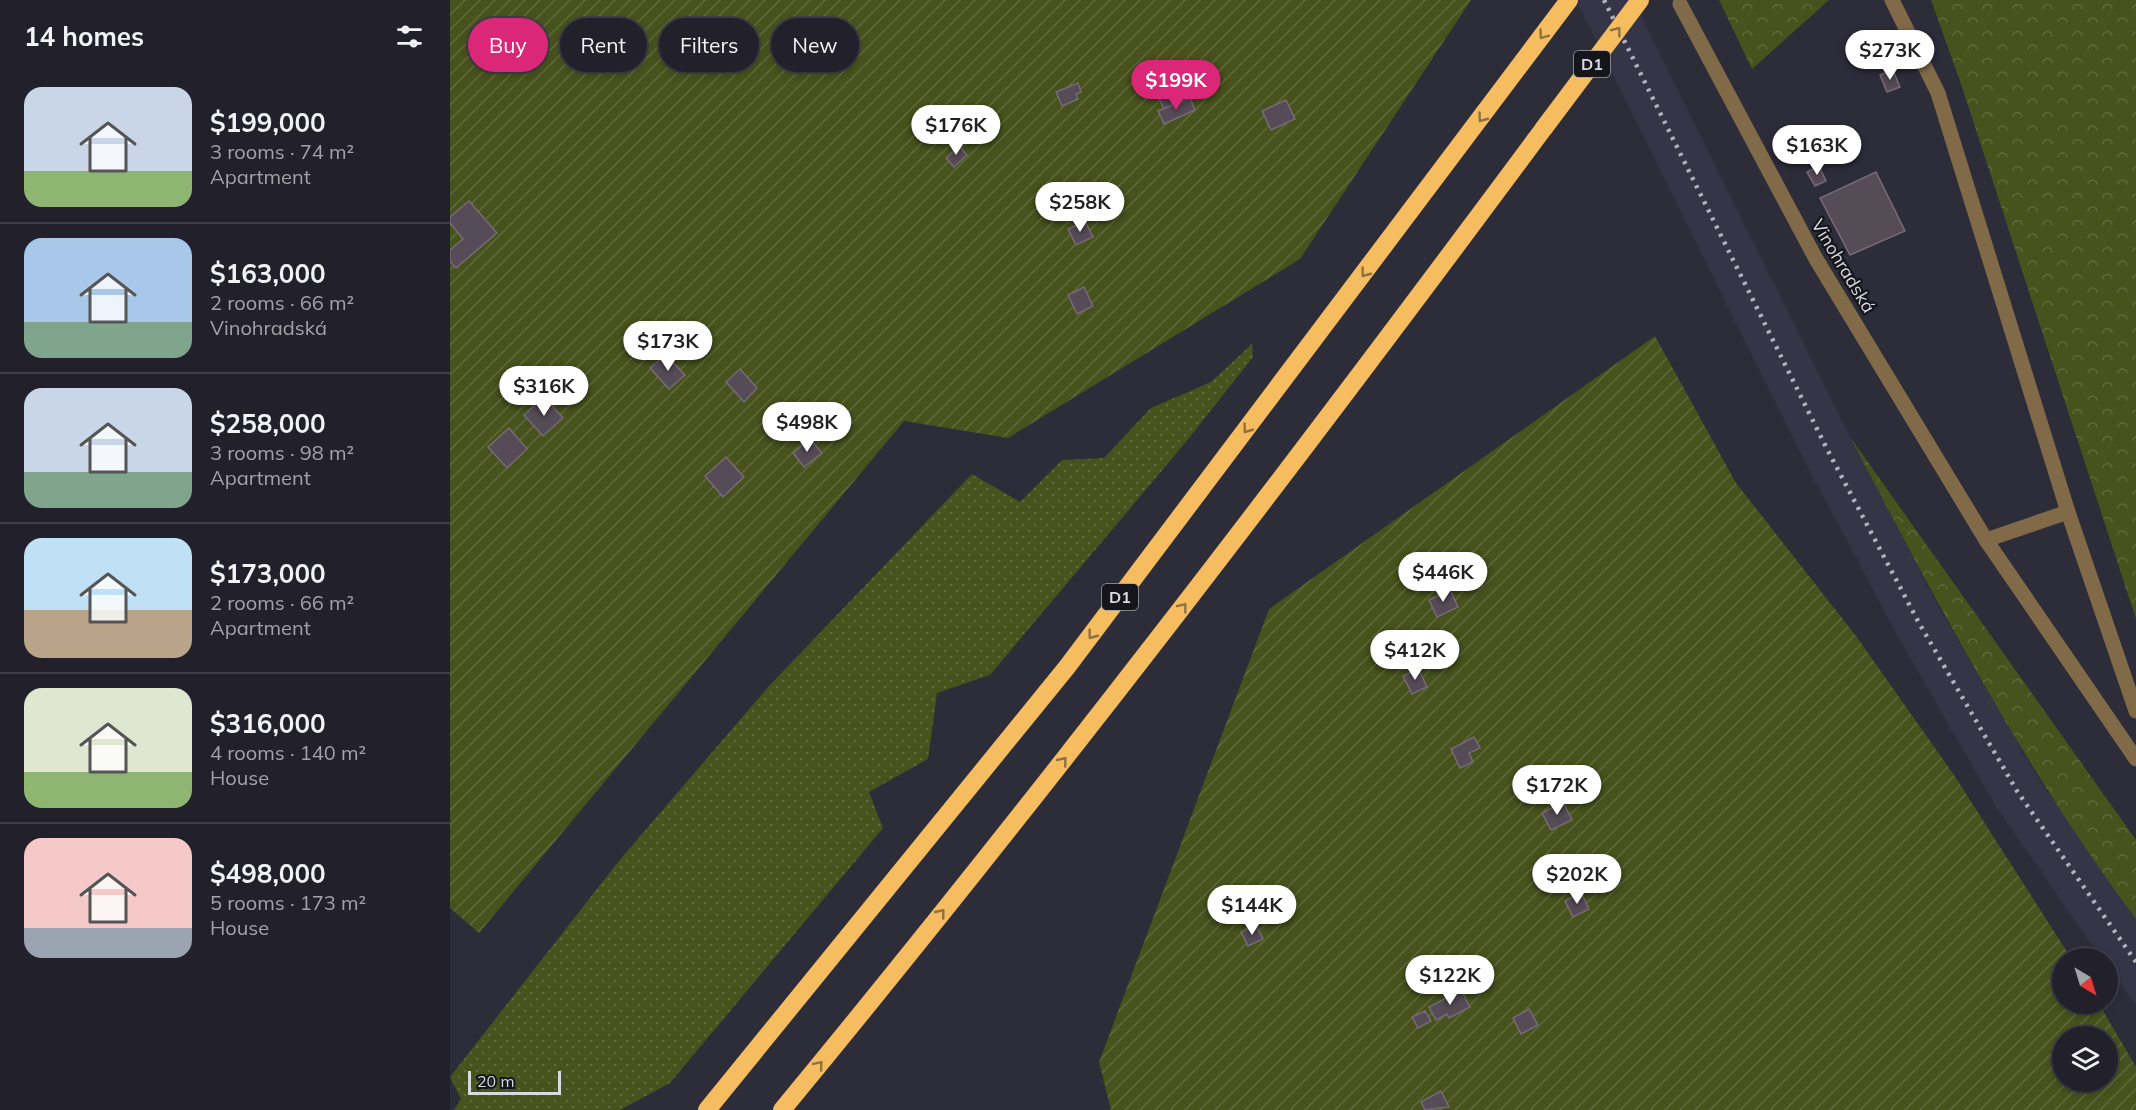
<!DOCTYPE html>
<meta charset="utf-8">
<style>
:root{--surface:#22212b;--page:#2e2e37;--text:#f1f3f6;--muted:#a2a3a9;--line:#3f3e47;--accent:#db2777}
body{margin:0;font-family:Mulish,sans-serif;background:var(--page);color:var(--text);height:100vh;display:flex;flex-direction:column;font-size:22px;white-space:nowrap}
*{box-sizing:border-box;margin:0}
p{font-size:20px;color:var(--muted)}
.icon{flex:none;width:33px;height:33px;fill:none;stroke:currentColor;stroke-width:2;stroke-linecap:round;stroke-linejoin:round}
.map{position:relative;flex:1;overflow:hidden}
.side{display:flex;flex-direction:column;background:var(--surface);width:450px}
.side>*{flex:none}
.banner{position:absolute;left:18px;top:18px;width:570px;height:54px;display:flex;gap:12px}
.needle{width:39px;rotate:142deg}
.fabs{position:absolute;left:1602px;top:948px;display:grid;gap:12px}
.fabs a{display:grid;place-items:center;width:66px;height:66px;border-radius:50%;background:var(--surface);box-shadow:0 3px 9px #0003,0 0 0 2px var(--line);font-size:30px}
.scale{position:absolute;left:18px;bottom:15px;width:93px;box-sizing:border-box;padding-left:6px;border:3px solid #d9d9e1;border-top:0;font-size:16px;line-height:21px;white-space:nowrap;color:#d9d9e1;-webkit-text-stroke:4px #16151b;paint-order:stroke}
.price{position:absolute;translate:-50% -51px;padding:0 14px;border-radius:21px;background:#fff;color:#222;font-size:20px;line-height:39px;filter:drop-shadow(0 2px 3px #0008)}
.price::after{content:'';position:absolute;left:50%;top:36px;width:18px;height:14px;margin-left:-9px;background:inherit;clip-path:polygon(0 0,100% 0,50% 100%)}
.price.active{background:var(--accent);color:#fff}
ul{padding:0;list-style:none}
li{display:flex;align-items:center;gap:18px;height:150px;padding:0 24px}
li+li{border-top:2px solid var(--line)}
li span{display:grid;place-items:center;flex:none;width:168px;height:120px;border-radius:18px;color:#555}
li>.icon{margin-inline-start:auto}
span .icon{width:72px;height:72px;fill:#fffc;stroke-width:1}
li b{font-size:26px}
h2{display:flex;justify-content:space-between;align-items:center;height:72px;padding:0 24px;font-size:26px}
.pill{padding:0 21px;border-radius:27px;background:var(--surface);box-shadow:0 3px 9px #0003,0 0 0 2px var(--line);font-size:21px;line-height:54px}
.pill.active{background:var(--accent);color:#fff}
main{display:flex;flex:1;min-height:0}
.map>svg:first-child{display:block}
.built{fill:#363548}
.grass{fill:url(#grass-dots)}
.forest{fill:url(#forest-crowns)}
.garden{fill:url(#garden-furrows);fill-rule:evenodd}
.building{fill:#564c57;stroke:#766b77;stroke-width:1.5}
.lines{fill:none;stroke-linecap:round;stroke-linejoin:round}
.minor{stroke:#816a48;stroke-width:15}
.highway{stroke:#f5bc60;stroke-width:18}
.rail{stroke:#b2b2bb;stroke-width:4.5;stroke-dasharray:3 6;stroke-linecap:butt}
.highway-bridge{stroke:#f5bc60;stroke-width:18}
.oneway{stroke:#917141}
.labels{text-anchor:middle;stroke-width:4.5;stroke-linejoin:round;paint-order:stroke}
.shield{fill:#16151b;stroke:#9e9ea6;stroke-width:1.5}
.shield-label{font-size:16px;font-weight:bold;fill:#d9d9e1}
.street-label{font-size:18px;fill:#d9d9e1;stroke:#16151b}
</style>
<main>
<section class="side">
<h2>14 homes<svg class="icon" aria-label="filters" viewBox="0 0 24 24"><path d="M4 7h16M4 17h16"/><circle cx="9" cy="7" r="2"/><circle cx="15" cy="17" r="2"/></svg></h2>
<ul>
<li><span style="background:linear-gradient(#c9d6e8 70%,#8fb573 0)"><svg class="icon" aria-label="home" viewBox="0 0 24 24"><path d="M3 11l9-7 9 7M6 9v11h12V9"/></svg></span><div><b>$199,000</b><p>3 rooms · 74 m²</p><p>Apartment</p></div></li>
<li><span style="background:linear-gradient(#a9c7e8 70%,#7fa58c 0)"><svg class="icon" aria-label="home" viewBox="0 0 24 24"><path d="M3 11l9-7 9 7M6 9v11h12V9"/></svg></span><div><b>$163,000</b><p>2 rooms · 66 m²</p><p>Vinohradská</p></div></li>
<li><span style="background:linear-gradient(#c9d6e8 70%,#7fa58c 0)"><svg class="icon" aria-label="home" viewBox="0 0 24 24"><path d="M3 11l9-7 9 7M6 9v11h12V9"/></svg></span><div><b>$258,000</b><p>3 rooms · 98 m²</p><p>Apartment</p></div></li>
<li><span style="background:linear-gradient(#bfe0f5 60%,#b9a48a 0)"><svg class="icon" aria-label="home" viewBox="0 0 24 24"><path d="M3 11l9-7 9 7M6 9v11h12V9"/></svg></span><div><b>$173,000</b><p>2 rooms · 66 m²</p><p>Apartment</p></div></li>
<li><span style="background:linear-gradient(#dfe7d0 70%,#8fb573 0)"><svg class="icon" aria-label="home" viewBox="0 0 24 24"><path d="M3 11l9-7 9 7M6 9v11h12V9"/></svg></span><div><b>$316,000</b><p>4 rooms · 140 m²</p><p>House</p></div></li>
<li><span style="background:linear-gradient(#f6c9c9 75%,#9aa5b1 0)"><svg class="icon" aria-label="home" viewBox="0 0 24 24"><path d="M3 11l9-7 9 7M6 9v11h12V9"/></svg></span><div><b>$498,000</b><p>5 rooms · 173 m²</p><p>House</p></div></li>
</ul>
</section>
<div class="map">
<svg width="1686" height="1110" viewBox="0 0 1686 1110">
<defs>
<pattern id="grass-dots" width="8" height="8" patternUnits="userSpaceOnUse" patternTransform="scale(1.5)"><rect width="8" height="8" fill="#47521c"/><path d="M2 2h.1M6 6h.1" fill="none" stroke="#616a3d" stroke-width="1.8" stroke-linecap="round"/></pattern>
<pattern id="forest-crowns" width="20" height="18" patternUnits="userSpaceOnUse" patternTransform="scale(1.5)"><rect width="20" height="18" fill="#47521c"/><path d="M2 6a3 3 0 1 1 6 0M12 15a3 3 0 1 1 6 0" fill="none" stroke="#616a3d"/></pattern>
<pattern id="garden-furrows" width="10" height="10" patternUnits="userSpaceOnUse" patternTransform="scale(1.5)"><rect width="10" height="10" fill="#47521c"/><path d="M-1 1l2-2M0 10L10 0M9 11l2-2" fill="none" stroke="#616a3d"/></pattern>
</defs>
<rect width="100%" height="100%" fill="#2d2c39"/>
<polygon class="built" points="1126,0 1183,0 1400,437 1491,611 1588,778 1686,919 1686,1005 1658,966 1658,958 1652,958 1637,938 1545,805 1447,635 1354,460"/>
<polygon class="grass" points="802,344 803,357 735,443 540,675 487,693 478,759 419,792 433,828 220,1083 170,1110 4,1110 11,1099 0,1077 168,862 318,687 522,474 570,502 612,460 654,458 701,408 761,382"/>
<g class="forest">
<polygon points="1269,0 1379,0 1302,69"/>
<polygon points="1481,0 1686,0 1686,619 1511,84"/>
<path d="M1400,437l286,403v79c-112,-150 -199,-316 -286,-482z"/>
</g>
<g class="garden">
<polygon points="0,0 1021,0 850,259 558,438 454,421 29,933 0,908"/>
<path d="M1205,336l81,147 120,153 98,139 117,183h-9v46h37l37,63v43h-1025l-12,-48 170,-453zM1612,1036h46v46h-46z"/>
</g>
<g class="building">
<polygon points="1443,70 1450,87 1437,92 1430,75"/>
<polygon points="628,83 631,92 626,94 628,99 612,106 606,92"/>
<polygon points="720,89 726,104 714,109 707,94"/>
<polygon points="740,98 745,110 714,124 708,111"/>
<polygon points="836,100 845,119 821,130 812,111"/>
<polygon points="509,146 517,155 504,167 496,158"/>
<polygon points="1369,166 1376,181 1365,186 1357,172"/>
<polygon points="1426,172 1455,231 1400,255 1370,198"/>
<polygon points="19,201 47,233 6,268 0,261 0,250 13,239 0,223 0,217"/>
<polygon points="635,221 643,237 626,245 618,229"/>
<polygon points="634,287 643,306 627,314 618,295"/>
<polygon points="216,355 235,375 219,389 200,368"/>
<polygon points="65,369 81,386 64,402 48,385"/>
<polygon points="290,369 307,388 294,402 276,382"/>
<polygon points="94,397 113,418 93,436 74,415"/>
<polygon points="59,428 77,449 57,468 38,447"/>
<polygon points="360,439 372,453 354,467 343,453"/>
<polygon points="276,457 294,477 273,497 255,476"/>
<polygon points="1000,590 1008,607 987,617 979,600"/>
<polygon points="968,668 977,687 962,694 953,676"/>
<polygon points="1024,737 1030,748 1019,753 1023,762 1010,768 1001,749"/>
<polygon points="1113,802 1122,820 1101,830 1092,813"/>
<polygon points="1131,892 1139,909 1123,917 1115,901"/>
<polygon points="806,925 813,939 798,946 791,932"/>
<polygon points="1011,990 1020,1007 999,1018 997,1014 986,1020 979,1007"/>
<polygon points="1079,1009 1088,1025 1071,1034 1063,1018"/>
<polygon points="975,1011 981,1021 968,1028 962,1017"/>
<polygon points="991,1091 999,1107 975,1110 971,1102"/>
</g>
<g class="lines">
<g class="minor">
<polyline points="1442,0 1488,93 1618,512 1686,711"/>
<polyline points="1230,4 1366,259 1536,540 1686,759"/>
<polyline points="1536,540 1618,512"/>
</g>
<g class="highway">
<polyline points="257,1110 617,667 1119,0"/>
<path d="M332,1110c264,-320 515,-649 762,-982"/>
</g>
<polyline class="rail" points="1154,0 1377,449 1469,623 1567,791 1686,962"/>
<polyline class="highway-bridge" points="1094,128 1190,0"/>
</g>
<defs><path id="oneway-chevron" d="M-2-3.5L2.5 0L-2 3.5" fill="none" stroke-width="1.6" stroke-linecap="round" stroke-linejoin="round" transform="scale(1.5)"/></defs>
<g class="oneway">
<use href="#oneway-chevron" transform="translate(1167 31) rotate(-53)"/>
<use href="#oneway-chevron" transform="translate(1093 35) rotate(126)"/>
<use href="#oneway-chevron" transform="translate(1032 118) rotate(127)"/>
<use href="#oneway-chevron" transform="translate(915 273) rotate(127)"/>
<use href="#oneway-chevron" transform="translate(797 429) rotate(127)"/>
<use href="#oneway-chevron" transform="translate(733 607) rotate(-52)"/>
<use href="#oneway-chevron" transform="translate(642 635) rotate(127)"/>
<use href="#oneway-chevron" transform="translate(613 761) rotate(-51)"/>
<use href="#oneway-chevron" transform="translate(491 913) rotate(-51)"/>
<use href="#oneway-chevron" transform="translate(369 1065) rotate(-50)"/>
</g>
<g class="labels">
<g class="shield">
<rect x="1124" y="51" width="36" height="26" rx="4.5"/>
<rect x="652" y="584" width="36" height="26" rx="4.5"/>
</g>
<g class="shield-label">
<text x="1142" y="70">D1</text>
<text x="670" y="603">D1</text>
</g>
<g class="street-label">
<text transform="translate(1393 266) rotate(59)" y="6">Vinohradská</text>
</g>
</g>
</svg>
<div class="fabs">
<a><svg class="needle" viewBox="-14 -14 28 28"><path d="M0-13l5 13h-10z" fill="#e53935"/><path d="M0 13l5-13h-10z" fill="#a2a3a9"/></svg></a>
<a><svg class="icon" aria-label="layers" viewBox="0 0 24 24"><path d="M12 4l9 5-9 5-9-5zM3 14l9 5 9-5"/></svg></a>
</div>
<div class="scale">20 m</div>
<b class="price" style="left:1440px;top:81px">$273K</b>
<b class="price active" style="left:726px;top:111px">$199K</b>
<b class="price" style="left:506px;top:156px">$176K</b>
<b class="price" style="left:1367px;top:176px">$163K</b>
<b class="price" style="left:630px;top:233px">$258K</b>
<b class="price" style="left:218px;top:372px">$173K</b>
<b class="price" style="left:94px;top:417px">$316K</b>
<b class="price" style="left:357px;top:453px">$498K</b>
<b class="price" style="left:993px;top:603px">$446K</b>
<b class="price" style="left:965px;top:681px">$412K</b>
<b class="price" style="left:1107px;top:816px">$172K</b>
<b class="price" style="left:1127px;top:905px">$202K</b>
<b class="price" style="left:802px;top:936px">$144K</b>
<b class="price" style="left:1000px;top:1006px">$122K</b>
<div class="banner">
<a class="pill active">Buy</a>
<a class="pill">Rent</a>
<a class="pill">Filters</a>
<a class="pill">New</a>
</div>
</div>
</main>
